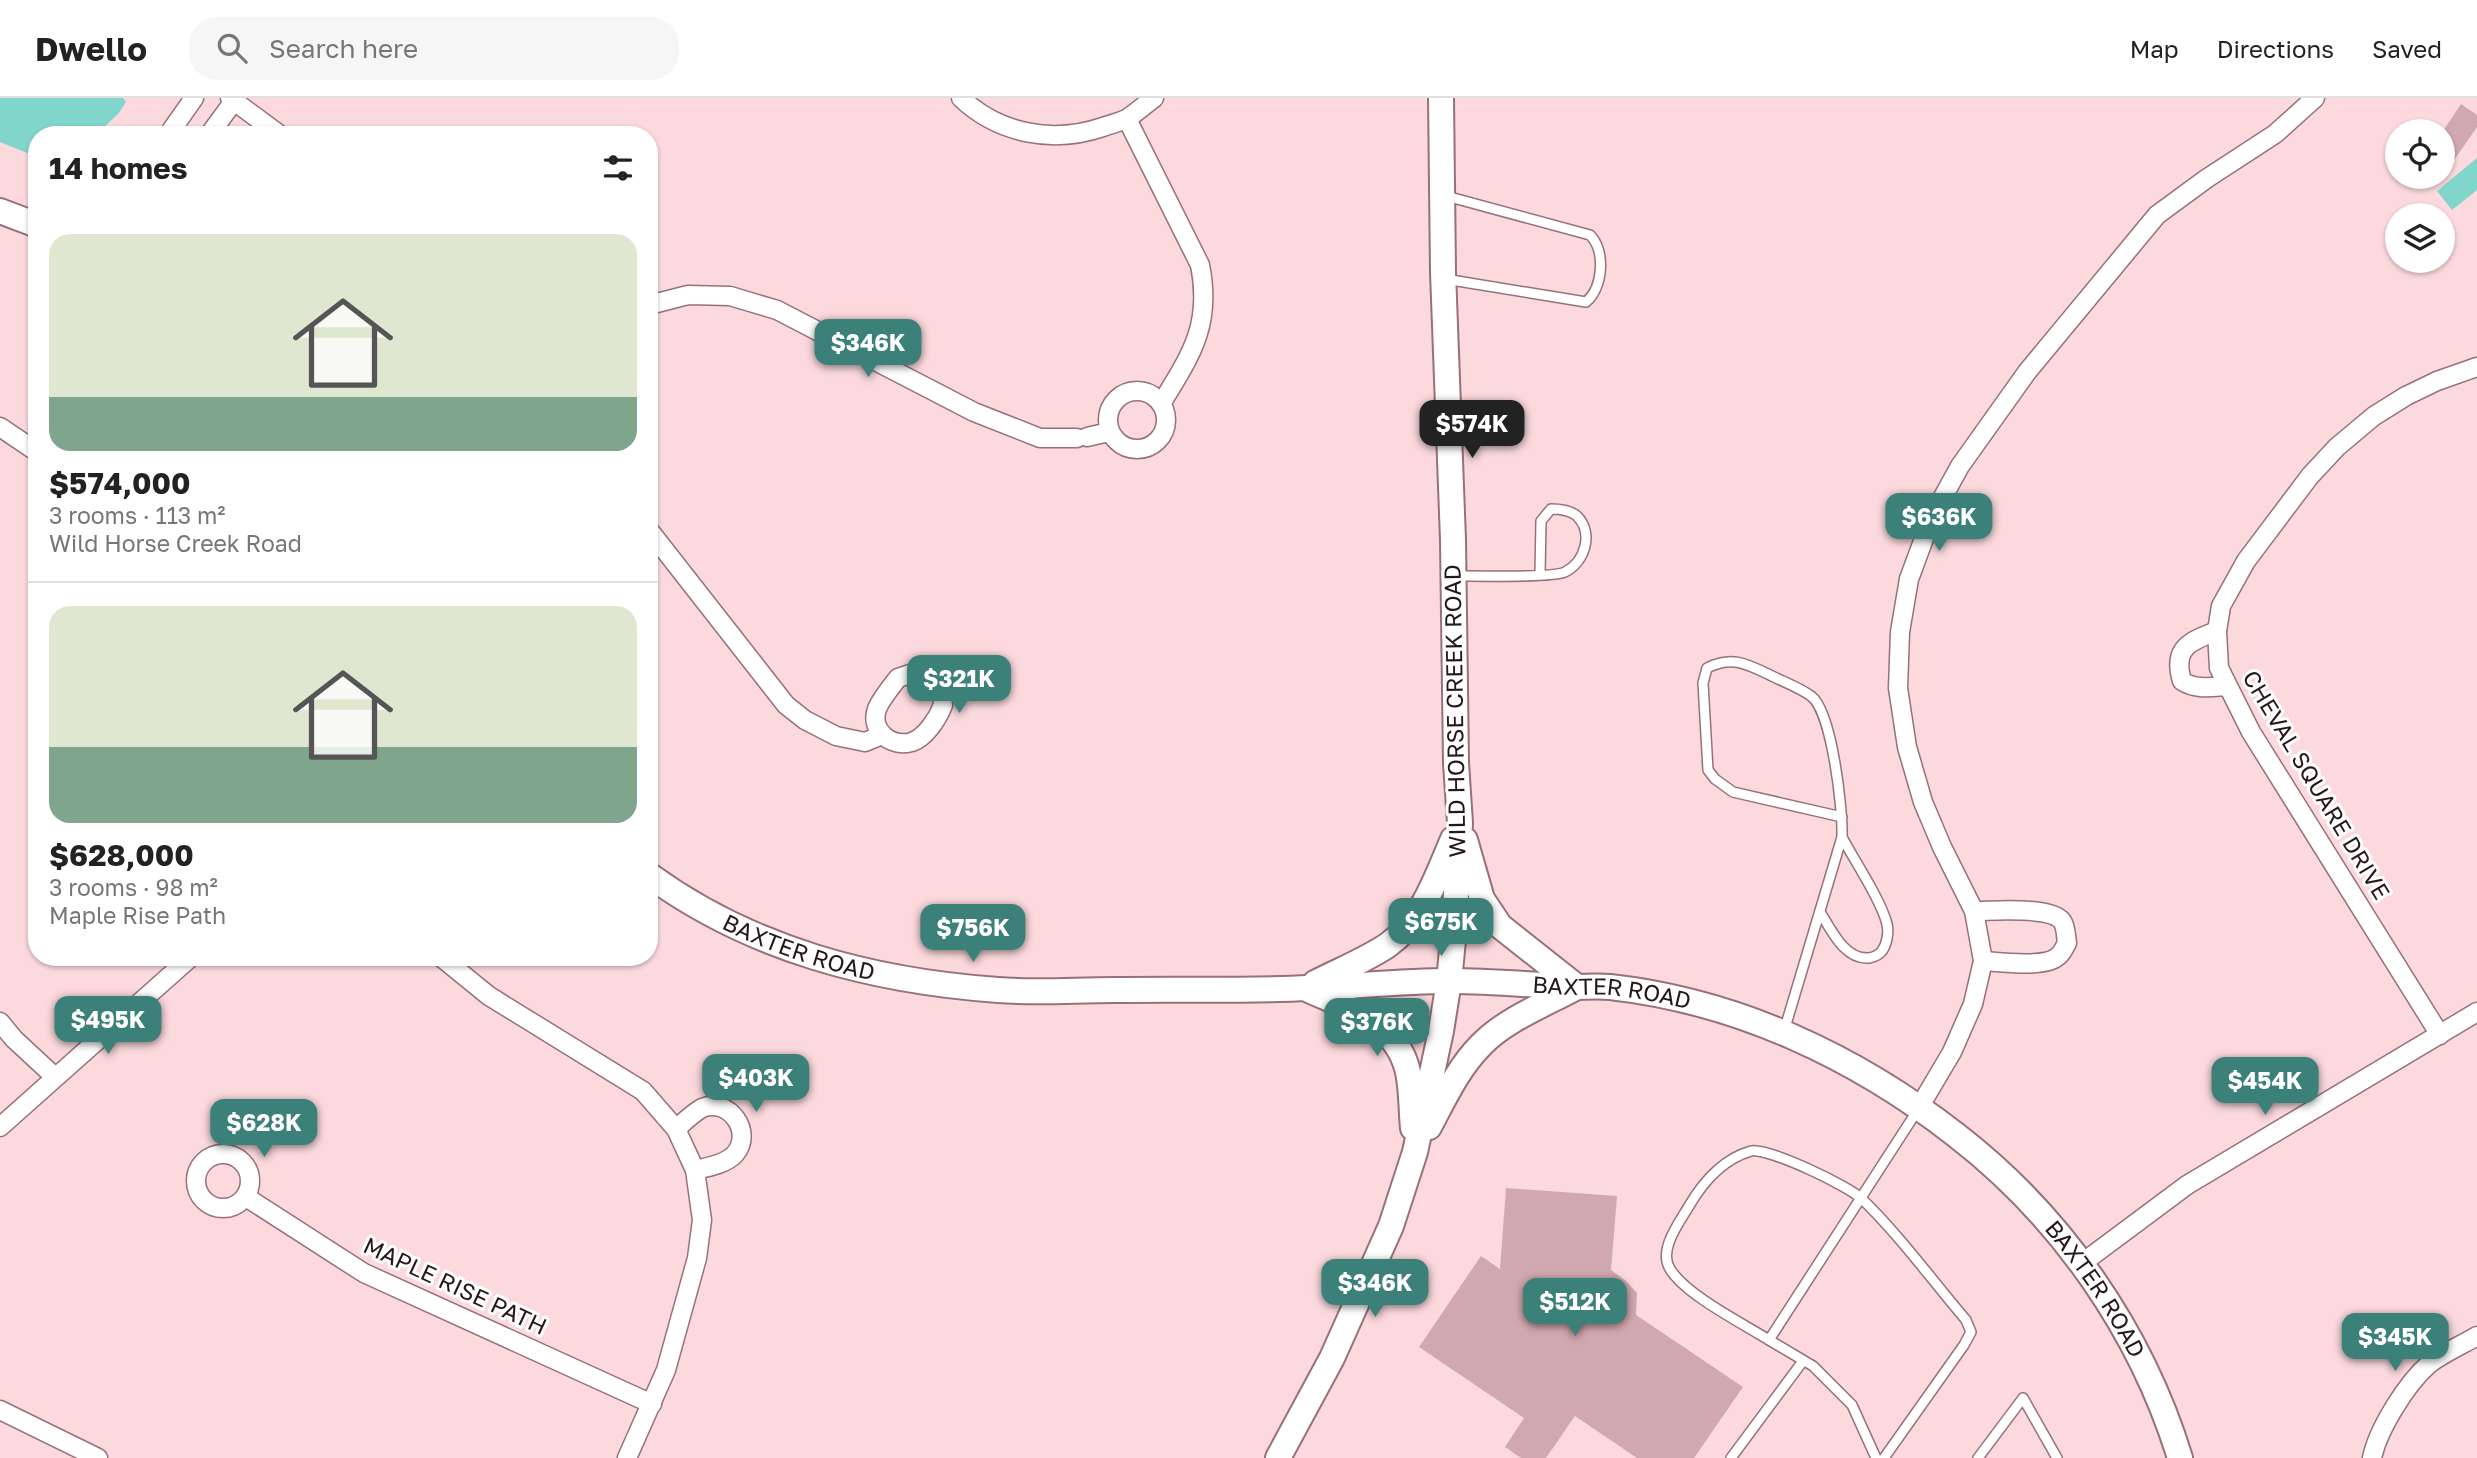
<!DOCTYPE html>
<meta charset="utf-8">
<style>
:root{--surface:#fff;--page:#f6f6f6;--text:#222;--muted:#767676;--line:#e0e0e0;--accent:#3b8179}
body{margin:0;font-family:"Golos Text",sans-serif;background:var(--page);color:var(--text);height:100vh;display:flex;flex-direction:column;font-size:26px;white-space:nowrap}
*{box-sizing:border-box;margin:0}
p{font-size:23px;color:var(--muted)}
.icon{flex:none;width:38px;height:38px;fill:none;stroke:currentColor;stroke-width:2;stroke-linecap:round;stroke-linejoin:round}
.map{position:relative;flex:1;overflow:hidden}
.sheet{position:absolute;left:28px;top:28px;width:630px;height:840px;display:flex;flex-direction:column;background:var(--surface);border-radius:28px;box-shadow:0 2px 5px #0004}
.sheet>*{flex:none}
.tools{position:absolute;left:2385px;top:21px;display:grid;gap:14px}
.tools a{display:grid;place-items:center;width:70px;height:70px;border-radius:50%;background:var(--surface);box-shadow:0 2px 5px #0004;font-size:35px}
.price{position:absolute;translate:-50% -60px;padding:0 16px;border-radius:14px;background:var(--accent);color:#fff;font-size:23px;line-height:46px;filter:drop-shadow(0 2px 4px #0008)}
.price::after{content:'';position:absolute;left:50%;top:42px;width:21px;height:16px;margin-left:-10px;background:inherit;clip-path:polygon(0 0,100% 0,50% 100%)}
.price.active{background:#222;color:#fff}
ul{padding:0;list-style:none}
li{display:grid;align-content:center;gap:14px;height:371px;padding:0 21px}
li+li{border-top:2px solid var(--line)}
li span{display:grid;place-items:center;height:217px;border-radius:21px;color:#555}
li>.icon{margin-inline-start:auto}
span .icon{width:126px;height:126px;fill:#fffc;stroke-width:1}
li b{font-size:30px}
h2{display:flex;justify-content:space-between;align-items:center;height:84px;padding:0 21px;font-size:30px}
header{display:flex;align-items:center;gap:42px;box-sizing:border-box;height:98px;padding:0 35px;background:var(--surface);border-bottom:2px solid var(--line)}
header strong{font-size:33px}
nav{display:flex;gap:38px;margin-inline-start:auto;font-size:24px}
.search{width:490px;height:63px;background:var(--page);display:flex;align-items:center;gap:18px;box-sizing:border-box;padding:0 24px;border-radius:28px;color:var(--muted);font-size:26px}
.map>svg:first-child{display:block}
.water{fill:#81d6cb}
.building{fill:#d1a8ae}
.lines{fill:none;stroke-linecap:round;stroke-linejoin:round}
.lane-casing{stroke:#977177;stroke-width:12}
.street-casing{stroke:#977177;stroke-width:21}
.secondary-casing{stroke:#977177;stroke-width:28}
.lane{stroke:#fff;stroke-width:9}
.street{stroke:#fff;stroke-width:18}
.secondary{stroke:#fff;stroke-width:24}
.labels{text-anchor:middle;stroke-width:6;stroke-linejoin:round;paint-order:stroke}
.street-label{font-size:23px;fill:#26171a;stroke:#fff}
</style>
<header>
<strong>Dwello</strong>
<div class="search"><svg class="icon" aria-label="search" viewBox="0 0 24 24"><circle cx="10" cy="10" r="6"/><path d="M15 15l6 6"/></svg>Search here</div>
<nav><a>Map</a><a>Directions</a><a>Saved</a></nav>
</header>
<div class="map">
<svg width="2477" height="1360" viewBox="0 0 2477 1360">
<rect width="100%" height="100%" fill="#fbd9dd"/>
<g class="water">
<polygon points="0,0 123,0 126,4 119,15 96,37 37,37 37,59 0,44"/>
<polygon points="2477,60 2477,92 2452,112 2437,93"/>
</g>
<g class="building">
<polygon points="2461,6 2477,17 2477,29 2443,78 2443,33"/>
<polygon points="1506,1090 1617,1098 1611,1172 1626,1183 1637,1195 1636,1217 1743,1289 1694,1360 1637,1360 1575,1318 1546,1360 1521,1360 1505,1349 1524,1320 1419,1249 1481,1158 1500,1171"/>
</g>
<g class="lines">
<g class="lane-casing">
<g id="lane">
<path d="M1445,181l141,23c17,-14 20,-51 4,-67l-144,-39"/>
<path d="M1455,478c20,0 98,2 110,-4 20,-10 29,-39 12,-56 -7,-6 -18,-7 -26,-7l-10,12 -1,53"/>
<path d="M1820,814c11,17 24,48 49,46 5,-1 10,-3 13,-7 5,-7 7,-19 5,-27 -6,-24 -33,-64 -45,-87"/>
<path d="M1784,933l58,-194c1,-27 -10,-126 -31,-141 -12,-9 -30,-15 -43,-22 -23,-11 -37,-18 -61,-6l-4,15 5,87 7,9 18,13 109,25"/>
<polyline points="1769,1242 1813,1268 1852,1307 1876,1360"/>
<polyline points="1731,1360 1803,1263"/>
<path d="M1884,1360l80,-113 7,-13 -5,-12c-34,-40 -66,-84 -104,-121 -13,-13 -95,-52 -111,-48 -28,8 -48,31 -62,55 -10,17 -31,44 -19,63 16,26 72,54 99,71l150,-232"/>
<polyline points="1978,1360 2023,1300 2057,1360"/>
</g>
</g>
<g class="street-casing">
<g id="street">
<polyline points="230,0 280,37"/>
<path d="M961,0c38,36 92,46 142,29 8,-3 18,-5 25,-9 9,-6 18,-14 26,-20"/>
<path d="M1127,21l73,146c12,60 -9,90 -39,139"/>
<polyline points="168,37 194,0"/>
<polyline points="209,37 234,3"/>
<polyline points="649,207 688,197 730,198 777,212 974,314 1040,340 1077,340"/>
<circle cx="1137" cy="322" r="29"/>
<polyline points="0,329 37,354"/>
<polyline points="1087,339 1109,334"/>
<polyline points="649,432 786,607 805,622 836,638 865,644 882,637"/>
<path d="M2217,533c-27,10 -45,17 -35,50 14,9 29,6 45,5"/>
<path d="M916,574c17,4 26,15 27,33 -5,13 -17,32 -31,37 -20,6 -43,-11 -35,-33 4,-10 14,-22 21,-31z"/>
<path d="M1974,813c20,0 76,-5 88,10 4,5 4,16 5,22 -3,5 -5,11 -10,14 -13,11 -57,5 -74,4"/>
<polyline points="441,859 489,898 643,993 676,1031 695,1072 702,1122 697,1160 666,1272 627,1360"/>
<polyline points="0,924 14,941 55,979"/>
<polyline points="2440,937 2251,634 2219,570 2217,533 2221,508 2246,463 2310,378 2337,349 2374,318 2406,298 2437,283 2477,269"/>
<polyline points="1920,1008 1952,954 1973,906 1983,863 1974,813 1942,749 1923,704 1907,649 1898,590 1900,534 1909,481 1932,419 1960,368 2027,274 2157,117 2206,81 2275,36 2315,0"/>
<polyline points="0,1029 191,859"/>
<path d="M676,1031c8,-7 17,-16 26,-21 27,-11 52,24 33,46 -9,10 -27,13 -40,16"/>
<circle cx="223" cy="1083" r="27"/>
<polyline points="246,1099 364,1175 652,1306"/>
<polyline points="2081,1166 2187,1087 2477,914"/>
<polyline points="0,1312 98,1360"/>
<path d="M2372,1360c6,-29 35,-75 57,-94 14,-11 33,-19 48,-28"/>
</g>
</g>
<g class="secondary-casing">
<g id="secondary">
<polyline points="0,113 37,127"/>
<polyline points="1465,742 1482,801 1500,828 1577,889"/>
<path id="s1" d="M649,777c103,75 224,106 349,115 38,3 77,0 116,0 64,-1 130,1 195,-2 47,-2 94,-7 141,-7 42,0 83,4 124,6 12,0 24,-1 36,0 127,14 246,70 346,148 105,81 185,196 224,323"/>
<path d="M1315,885c23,-12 51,-23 73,-38 35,-25 49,-69 65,-106"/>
<path d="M1309,892c39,18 85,31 98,78 5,18 4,41 6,60"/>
<path d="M1429,1029c15,-28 29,-59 52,-82 25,-26 65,-41 96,-58"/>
<polyline points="1278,1360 1332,1260 1391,1128 1415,1054 1441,933 1449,883 1454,832 1460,725 1456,665 1453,442 1443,174 1441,0"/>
</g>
</g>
<use href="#lane" class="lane"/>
<use href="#street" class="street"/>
<use href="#secondary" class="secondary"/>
</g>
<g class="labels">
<g class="street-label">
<text transform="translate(1455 613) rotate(-91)" y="8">WILD HORSE CREEK ROAD</text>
<text transform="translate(2316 687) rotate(59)" y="8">CHEVAL SQUARE DRIVE</text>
<text dy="8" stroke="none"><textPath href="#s1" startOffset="168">BAXTER ROAD</textPath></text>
<text dy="8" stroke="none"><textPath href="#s1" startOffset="987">BAXTER ROAD</textPath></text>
<text transform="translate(455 1188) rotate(25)" y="8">MAPLE RISE PATH</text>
<text dy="8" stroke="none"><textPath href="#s1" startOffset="1575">BAXTER ROAD</textPath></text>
</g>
</g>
</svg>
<div class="tools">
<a><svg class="icon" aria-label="locate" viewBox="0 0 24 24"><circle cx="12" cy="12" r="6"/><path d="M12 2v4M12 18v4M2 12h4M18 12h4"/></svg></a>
<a><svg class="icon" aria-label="layers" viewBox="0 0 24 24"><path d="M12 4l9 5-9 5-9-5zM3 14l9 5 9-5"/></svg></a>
</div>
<b class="price" style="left:868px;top:281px">$346K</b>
<b class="price active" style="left:1472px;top:362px">$574K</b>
<b class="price" style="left:1939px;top:455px">$636K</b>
<b class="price" style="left:959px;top:617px">$321K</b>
<b class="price" style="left:1441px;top:860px">$675K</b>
<b class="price" style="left:973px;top:866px">$756K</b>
<b class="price" style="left:108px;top:958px">$495K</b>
<b class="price" style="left:1377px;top:960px">$376K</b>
<b class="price" style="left:756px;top:1016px">$403K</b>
<b class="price" style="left:2265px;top:1019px">$454K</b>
<b class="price" style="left:264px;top:1061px">$628K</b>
<b class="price" style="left:1375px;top:1221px">$346K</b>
<b class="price" style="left:1575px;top:1240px">$512K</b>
<b class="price" style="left:2395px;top:1275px">$345K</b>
<section class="sheet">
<h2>14 homes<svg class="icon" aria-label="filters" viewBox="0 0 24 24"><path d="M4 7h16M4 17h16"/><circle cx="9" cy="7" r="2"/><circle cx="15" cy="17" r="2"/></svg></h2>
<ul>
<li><span style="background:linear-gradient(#dfe7d0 75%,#7fa58c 0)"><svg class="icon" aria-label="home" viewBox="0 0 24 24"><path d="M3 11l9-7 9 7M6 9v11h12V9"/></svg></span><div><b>$574,000</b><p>3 rooms · 113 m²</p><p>Wild Horse Creek Road</p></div></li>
<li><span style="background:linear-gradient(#dfe7d0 65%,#7fa58c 0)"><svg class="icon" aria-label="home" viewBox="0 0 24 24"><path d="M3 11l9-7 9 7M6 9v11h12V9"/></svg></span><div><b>$628,000</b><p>3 rooms · 98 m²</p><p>Maple Rise Path</p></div></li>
</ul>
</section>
</div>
